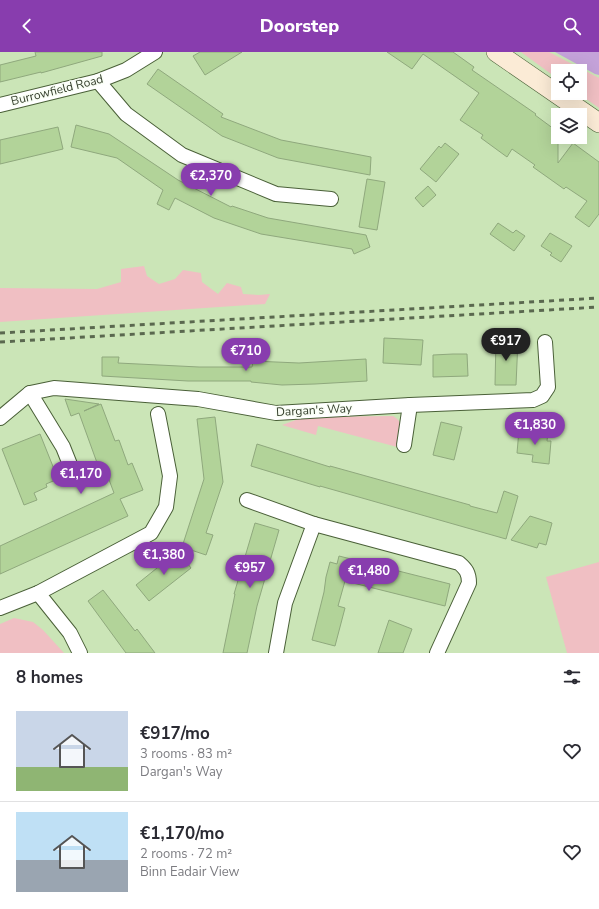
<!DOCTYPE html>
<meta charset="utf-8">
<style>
:root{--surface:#fff;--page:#f7f7f7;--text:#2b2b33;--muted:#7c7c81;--line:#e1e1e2;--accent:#883dae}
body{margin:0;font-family:"Nunito Sans",sans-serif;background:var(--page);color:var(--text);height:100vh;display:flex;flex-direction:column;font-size:15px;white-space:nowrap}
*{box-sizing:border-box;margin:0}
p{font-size:13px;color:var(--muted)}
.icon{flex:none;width:22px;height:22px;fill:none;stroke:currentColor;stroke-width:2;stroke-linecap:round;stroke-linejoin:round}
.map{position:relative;height:601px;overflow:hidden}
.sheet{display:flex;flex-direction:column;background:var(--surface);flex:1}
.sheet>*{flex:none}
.buttons{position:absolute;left:551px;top:12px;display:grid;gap:8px}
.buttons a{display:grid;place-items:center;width:36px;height:36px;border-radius:0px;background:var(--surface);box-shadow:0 4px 16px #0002;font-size:20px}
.price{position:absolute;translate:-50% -34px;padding:0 9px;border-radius:14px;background:var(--accent);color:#fff;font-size:13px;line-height:26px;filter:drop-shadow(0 1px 2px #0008)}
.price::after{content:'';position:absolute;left:50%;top:24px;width:12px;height:9px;margin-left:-6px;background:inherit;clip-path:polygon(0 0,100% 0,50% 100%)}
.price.current{background:#222;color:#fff}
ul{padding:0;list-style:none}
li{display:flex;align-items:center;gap:12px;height:100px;padding:0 16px}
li+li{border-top:1px solid var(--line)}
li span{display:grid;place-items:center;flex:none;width:112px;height:80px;border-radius:0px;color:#555}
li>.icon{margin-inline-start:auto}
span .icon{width:48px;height:48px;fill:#fffc;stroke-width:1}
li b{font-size:17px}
h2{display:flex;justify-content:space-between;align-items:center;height:48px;padding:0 16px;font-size:17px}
header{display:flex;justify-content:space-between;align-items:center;height:52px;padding:0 16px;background:var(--accent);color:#fff;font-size:18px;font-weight:800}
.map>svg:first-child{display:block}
.green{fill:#f0bfc3}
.water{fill:#c4a2d9}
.building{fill:#b2d399;stroke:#8fa87d}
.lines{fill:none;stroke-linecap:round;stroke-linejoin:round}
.street-casing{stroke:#4a6038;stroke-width:16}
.secondary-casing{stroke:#4a6038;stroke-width:20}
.street{stroke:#fff;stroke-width:14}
.secondary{stroke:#fbebd6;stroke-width:19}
.rail{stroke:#5a684f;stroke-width:3;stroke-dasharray:5 5;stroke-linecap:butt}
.labels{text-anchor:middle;stroke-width:3;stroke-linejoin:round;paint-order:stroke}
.street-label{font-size:12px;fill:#353f2d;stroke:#f9fef5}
</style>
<header><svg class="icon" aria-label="back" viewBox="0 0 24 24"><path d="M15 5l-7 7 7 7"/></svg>Doorstep<svg class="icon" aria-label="search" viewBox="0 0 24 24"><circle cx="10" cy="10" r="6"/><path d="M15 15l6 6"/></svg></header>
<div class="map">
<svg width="599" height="601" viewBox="0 0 599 601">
<rect width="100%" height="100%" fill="#cbe5b7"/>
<g class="green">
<polygon points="521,0 549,0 599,26 599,56 578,41 580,41 580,19 558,19 558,27"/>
<polygon points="144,214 147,224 159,232 175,227 183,218 201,221 202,230 218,242 227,231 241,235 243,242 259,243 270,242 265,252 0,270 0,236 97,237 121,230 121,217"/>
<path d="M393,364c13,8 10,18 8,32l-83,-22 -2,9 -34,-10 22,-8z"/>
<polygon points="599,510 599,601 567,601 546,525"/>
<polygon points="14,566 33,570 43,578 64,601 0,601 0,572"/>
</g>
<polygon class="water" points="555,0 599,0 599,23 595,22"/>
<g class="building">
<polygon points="35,0 102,0 102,4 41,21 41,20 0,30 0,13 36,4"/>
<polygon points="200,0 242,0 205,23 193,4"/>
<polygon points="387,0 453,0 474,15 472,18 536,62 535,63 558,80 558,111 573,91 599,110 599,162 589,175 575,165 587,149 566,135 564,137 533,115 535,113 512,97 507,105 481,86 483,83 460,68 479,41 423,2 412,17"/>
<polygon points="158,17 223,62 221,65 281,88 371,105 370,123 278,106 222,84 147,32"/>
<polygon points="76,73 109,82 178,128 231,155 232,154 268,166 366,183 370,195 354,202 352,197 261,182 214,166 175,146 169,158 157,152 163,138 117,106 71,95"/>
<polygon points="58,75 63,97 0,112 0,88"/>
<polygon points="445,91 459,102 436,130 420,117 439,94 441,96"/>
<polygon points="367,127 385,130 377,178 359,175"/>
<polygon points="428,134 436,143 423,155 415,146"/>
<polygon points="498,171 513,181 516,178 525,184 514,199 490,182"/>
<polygon points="550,181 572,194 561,210 550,203 552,201 541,194"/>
<polygon points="384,286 423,288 421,313 383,311"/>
<polygon points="496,287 518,288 516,333 495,333"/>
<polygon points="453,302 467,302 468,324 433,325 433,303"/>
<polygon points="102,305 119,305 118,311 199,315 252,315 253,309 299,311 366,307 367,329 315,332 282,333 251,330 251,329 188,329 102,324"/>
<polygon points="65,347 99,352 84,359 101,352 115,389 119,388 128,413 132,411 143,438 120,447 128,464 0,522 0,494 114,441 105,417 100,419 79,361 71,364"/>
<polygon points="215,365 223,430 206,481 213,483 206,503 182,495 204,427 197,367"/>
<polygon points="441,370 462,375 454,408 433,403"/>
<polygon points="519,378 548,380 547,389 551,389 549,412 532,410 533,403 517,401"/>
<polygon points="40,382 58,427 46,432 47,435 34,441 37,448 24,453 2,397"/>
<polygon points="257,392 330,415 330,414 470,453 470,454 497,461 504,439 518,444 506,487 320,434 320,435 251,414"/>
<polygon points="530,464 552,471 546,493 539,491 537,496 511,488"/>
<polygon points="255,471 279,478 257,554 247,601 223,601 235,542 234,542"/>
<polygon points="178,499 191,516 149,549 136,533"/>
<polygon points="339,504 450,532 445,554 345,529 338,554 345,556 335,594 312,588 324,540 326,525 330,510 337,512"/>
<polygon points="103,538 135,579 137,577 155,601 126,601 88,549"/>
<polygon points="389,568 412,577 403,601 378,601"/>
</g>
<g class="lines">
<g class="street-casing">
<g id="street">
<polyline points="98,29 126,62 182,103 276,142 331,147"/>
<polyline points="0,53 98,29 126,18 155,0"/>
<polyline points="30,341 63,395 75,425"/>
<polyline points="0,366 30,341 54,336 198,347 276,361 410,353 533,348 542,344 548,335 545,290"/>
<polyline points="404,393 410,353"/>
<path d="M247,448l67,24 145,39c7,6 10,10 10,20l-32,70"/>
<polyline points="38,541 70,581 80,601"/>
<polyline points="0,556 38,541 151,481 166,455 170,424 158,362"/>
<polyline points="276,601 285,551 314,472"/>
</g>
</g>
<g class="secondary-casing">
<polyline id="secondary" points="496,0 599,71"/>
</g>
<use href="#street" class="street"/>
<use href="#secondary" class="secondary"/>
<g class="rail">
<polyline points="0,281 599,246"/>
<polyline points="0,290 599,255"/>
</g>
</g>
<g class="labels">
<g class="street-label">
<text transform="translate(57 38) rotate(-14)" y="4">Burrowfield Road</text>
<text transform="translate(314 358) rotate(-3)" y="4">Dargan's Way</text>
</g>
</g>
</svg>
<div class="buttons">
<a><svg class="icon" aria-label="locate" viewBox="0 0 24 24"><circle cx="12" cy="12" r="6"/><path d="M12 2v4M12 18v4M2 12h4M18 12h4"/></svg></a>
<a><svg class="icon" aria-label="layers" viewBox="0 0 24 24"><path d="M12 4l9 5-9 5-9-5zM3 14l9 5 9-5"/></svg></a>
</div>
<b class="price" style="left:211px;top:145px">€2,370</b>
<b class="price current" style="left:506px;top:310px">€917</b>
<b class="price" style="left:246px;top:320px">€710</b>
<b class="price" style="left:535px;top:394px">€1,830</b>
<b class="price" style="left:81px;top:443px">€1,170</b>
<b class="price" style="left:164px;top:524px">€1,380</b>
<b class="price" style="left:250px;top:537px">€957</b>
<b class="price" style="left:369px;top:540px">€1,480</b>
</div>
<section class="sheet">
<h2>8 homes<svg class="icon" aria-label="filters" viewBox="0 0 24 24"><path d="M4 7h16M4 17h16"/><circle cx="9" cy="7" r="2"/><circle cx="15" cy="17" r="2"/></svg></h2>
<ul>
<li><span style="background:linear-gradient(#c9d6e8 70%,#8fb573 0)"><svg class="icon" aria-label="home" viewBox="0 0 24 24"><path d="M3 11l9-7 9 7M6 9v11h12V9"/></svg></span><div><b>€917/mo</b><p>3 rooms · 83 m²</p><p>Dargan's Way</p></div><svg class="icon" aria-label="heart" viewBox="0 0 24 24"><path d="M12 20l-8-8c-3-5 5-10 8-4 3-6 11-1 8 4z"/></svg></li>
<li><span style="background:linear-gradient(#bfe0f5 60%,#9aa5b1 0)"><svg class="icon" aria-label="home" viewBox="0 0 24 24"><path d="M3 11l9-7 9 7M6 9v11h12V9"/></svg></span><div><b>€1,170/mo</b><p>2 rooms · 72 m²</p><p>Binn Eadair View</p></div><svg class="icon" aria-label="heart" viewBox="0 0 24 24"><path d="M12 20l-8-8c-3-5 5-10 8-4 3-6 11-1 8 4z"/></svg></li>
</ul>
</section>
